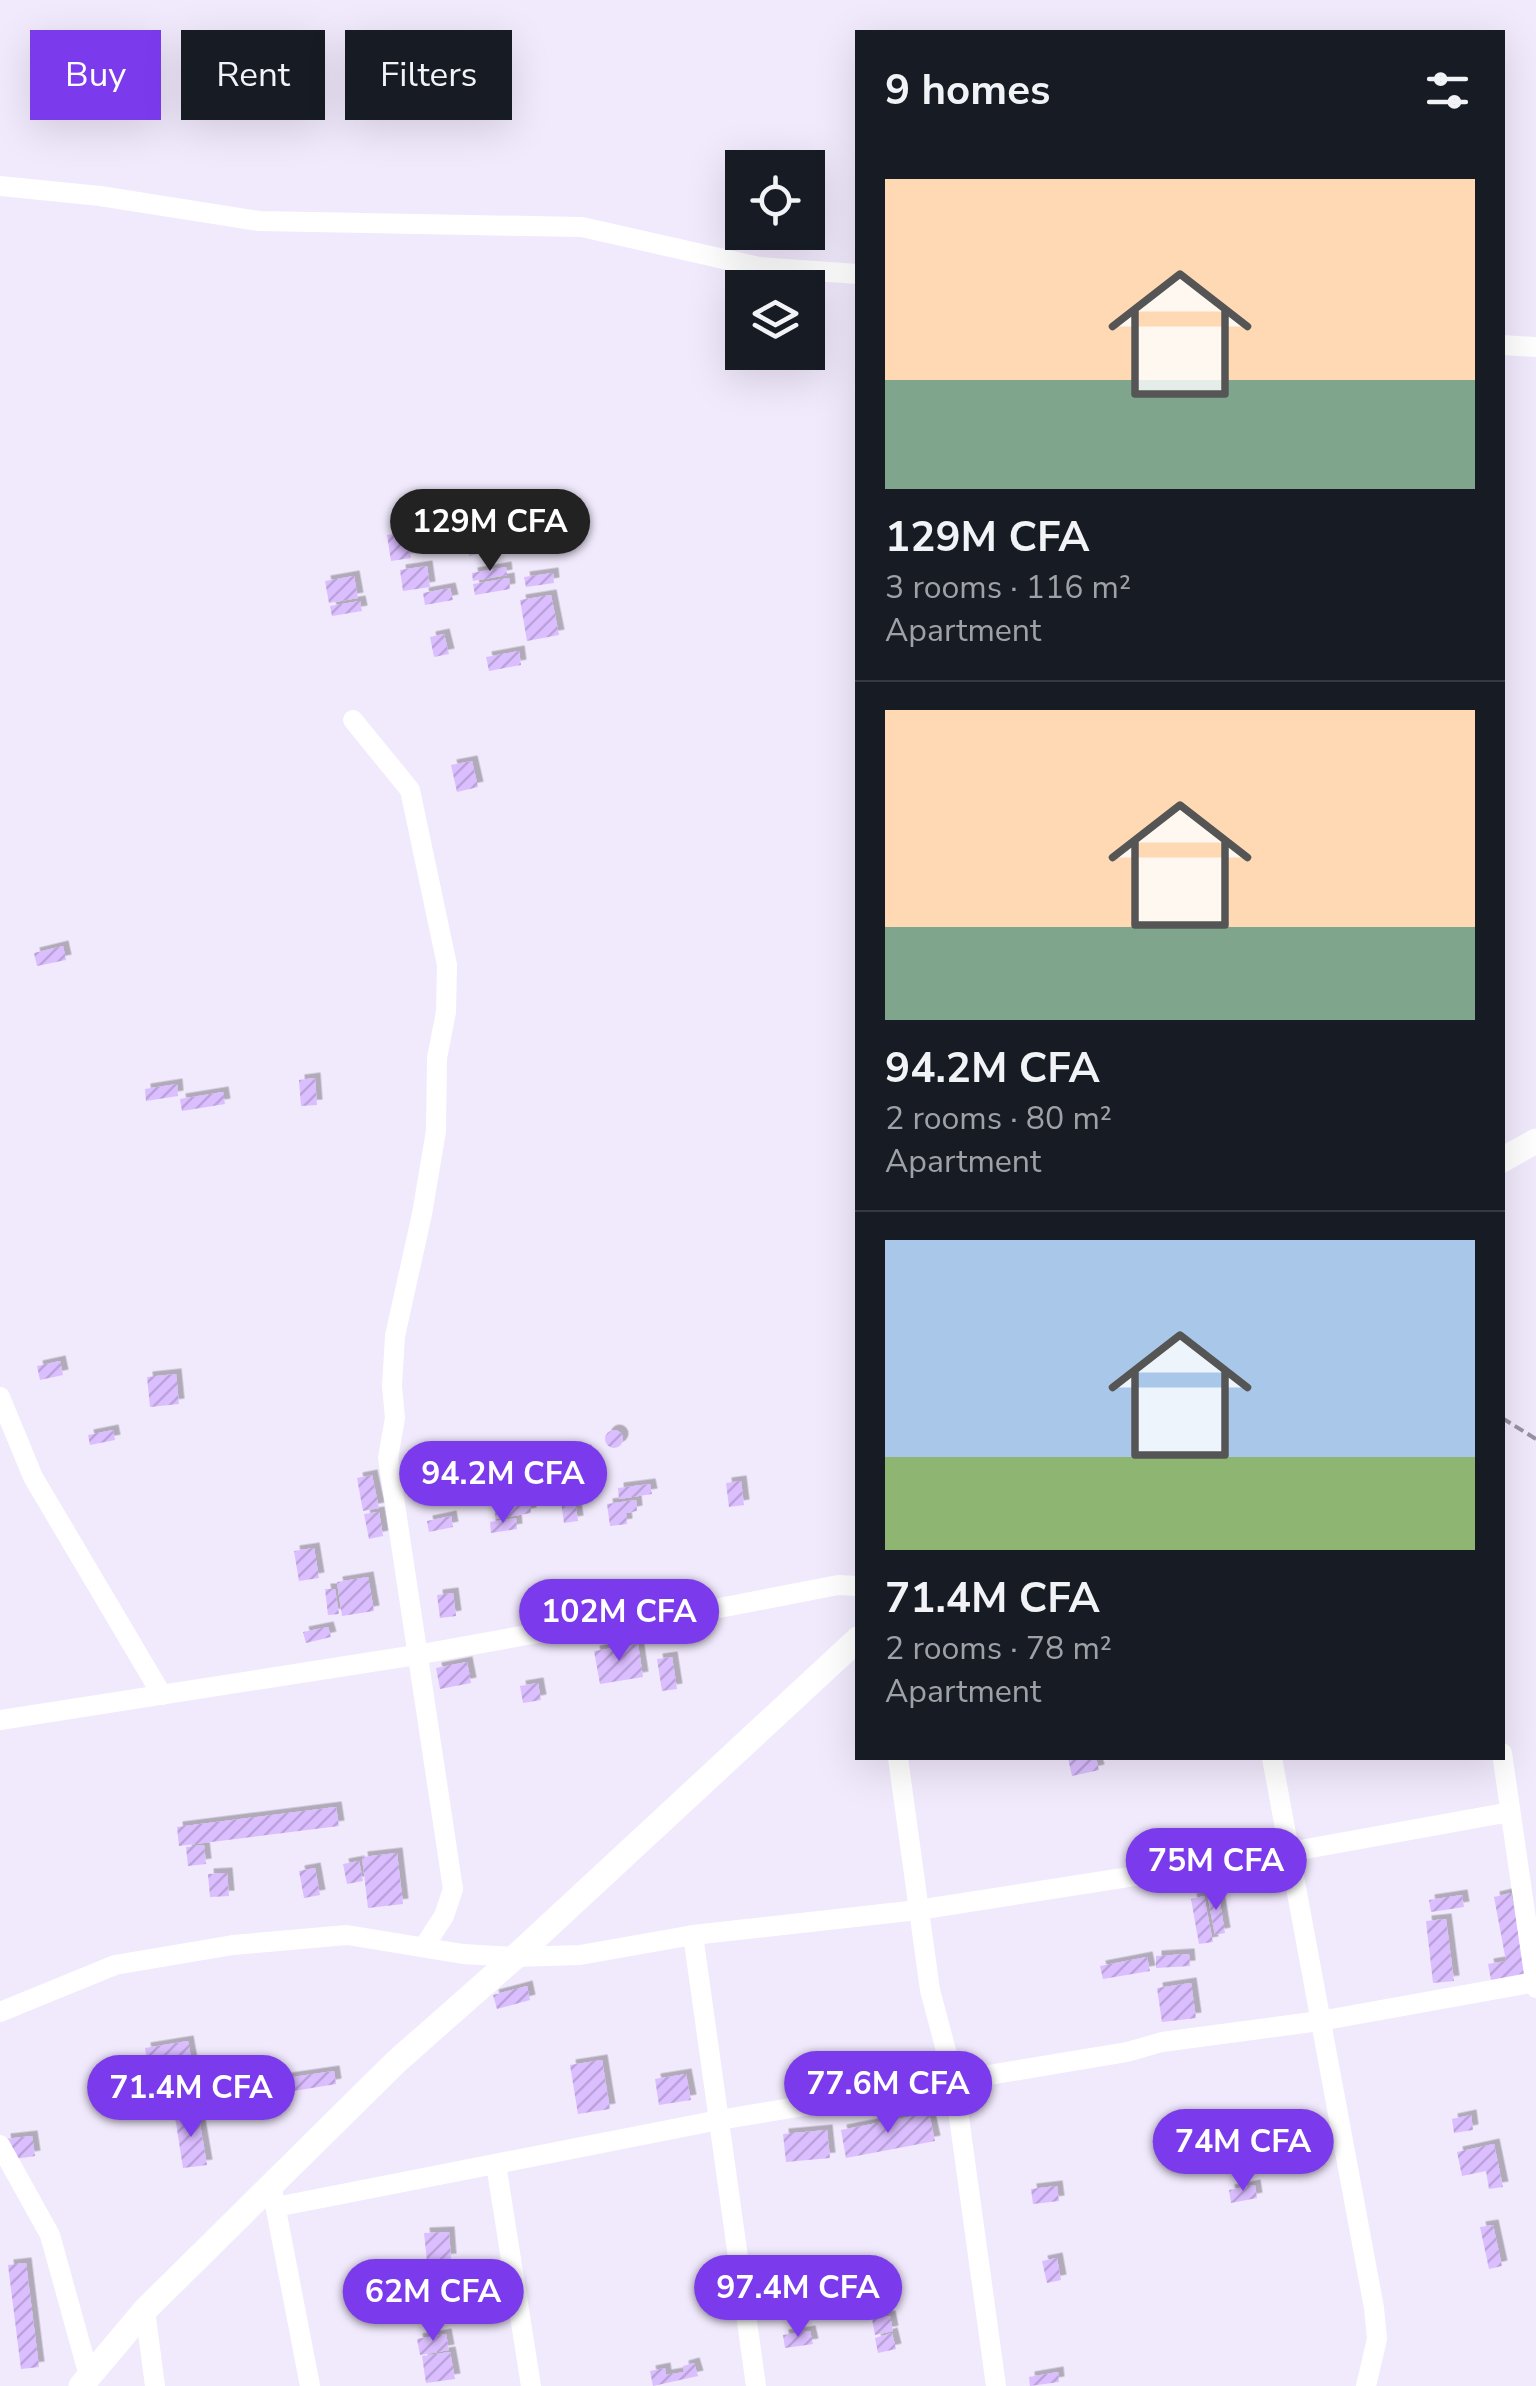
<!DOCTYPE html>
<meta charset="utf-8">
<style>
:root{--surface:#171b24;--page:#20242c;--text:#f1f3f6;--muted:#9ea1a6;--line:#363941;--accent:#7c3aed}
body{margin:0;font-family:"Nunito Sans",sans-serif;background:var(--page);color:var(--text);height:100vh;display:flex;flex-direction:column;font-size:38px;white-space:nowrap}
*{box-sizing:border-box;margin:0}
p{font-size:32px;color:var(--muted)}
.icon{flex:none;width:55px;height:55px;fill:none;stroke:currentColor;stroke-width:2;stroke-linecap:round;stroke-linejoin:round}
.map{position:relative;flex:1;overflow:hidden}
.sheet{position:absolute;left:855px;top:30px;width:650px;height:1730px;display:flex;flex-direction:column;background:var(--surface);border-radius:0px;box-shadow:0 10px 40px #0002}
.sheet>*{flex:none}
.top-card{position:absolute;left:30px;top:30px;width:675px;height:90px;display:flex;gap:20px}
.controls{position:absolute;left:725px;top:150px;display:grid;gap:20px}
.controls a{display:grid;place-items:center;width:100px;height:100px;border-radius:0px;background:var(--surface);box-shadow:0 10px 40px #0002;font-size:50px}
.price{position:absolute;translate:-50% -85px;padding:0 22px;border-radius:35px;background:var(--accent);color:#fff;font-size:32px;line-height:65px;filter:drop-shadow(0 2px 5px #0008)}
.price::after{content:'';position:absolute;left:50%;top:60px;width:30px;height:22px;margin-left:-15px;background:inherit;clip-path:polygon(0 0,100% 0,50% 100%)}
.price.active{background:#222;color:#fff}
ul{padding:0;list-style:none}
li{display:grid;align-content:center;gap:20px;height:530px;padding:0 30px}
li+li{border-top:2px solid var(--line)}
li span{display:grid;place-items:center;height:310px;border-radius:0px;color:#555}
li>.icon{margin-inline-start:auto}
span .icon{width:180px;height:180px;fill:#fffc;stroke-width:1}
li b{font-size:42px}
h2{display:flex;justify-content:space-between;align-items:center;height:120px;padding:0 30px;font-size:42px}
.tag{padding:0 35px;border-radius:0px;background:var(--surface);box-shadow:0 10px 40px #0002;font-size:35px;line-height:90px}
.tag.active{background:var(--accent);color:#fff}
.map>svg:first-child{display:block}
.building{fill:url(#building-hatch);filter:url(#shadow)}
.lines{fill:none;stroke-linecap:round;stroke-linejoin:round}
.path{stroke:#9992a2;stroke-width:4;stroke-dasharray:10 5;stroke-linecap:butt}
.minor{stroke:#fff;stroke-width:20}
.tertiary{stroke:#fff;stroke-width:25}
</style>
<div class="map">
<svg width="1536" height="2386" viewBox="0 0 1536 2386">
<defs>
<pattern id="building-hatch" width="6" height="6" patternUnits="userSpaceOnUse" patternTransform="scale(2.5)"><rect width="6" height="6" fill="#dbbeff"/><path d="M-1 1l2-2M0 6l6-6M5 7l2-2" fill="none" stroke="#bba2da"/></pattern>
<filter id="shadow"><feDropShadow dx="5.5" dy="-5.5" stdDeviation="0" flood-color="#0004"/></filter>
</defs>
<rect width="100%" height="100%" fill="#f1e9fc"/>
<g class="building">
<polygon points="489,518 496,550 469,556 463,523"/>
<polygon points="407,532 411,558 391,561 387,535"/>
<polygon points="427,566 430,587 403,591 400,570"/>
<polygon points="506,567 507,575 473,581 472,573"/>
<polygon points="553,573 554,583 526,587 524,577"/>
<polygon points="354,576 358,598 329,603 325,581"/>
<polygon points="509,578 510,589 475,595 473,584"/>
<polygon points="450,588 453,600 425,605 423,593"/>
<polygon points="551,595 559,635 527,641 520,600"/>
<polygon points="360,601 362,611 332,616 330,606"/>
<polygon points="444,634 449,654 434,657 430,637"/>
<polygon points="519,651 521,665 489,671 486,657"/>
<polygon points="472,761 478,787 457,792 451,765"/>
<polygon points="63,946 66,960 37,966 34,953"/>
<polygon points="315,1078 317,1105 301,1106 299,1080"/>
<polygon points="177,1084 178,1096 146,1101 145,1089"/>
<polygon points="223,1092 225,1104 182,1111 180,1099"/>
<polygon points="60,1361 63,1375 40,1380 37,1366"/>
<polygon points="176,1374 179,1404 150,1407 147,1377"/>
<circle cx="614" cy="1439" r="9"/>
<polygon points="113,1430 115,1440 90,1445 88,1435"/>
<polygon points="586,1450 589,1473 544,1483 542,1471 560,1468 557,1467 555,1455"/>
<polygon points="372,1475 379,1508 363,1511 357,1478"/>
<polygon points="741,1481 744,1505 729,1507 726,1483"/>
<polygon points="650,1484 652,1494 619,1499 618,1488"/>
<polygon points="575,1500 578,1521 564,1523 561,1502"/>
<polygon points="636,1500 637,1511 626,1513 627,1524 610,1526 607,1504"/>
<polygon points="530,1502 531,1513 496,1519 494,1508"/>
<polygon points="379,1512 383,1536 369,1539 364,1514"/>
<polygon points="451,1516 453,1527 429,1532 427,1521"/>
<polygon points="516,1518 517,1529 491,1533 490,1522"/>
<polygon points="314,1548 319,1578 299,1581 294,1551"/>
<polygon points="368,1577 374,1611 342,1616 337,1582"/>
<polygon points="325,1589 335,1589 339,1614 328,1615"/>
<polygon points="453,1593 456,1616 440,1618 437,1595"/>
<polygon points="328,1627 331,1637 306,1643 303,1632"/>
<polygon points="638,1644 643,1677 600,1684 594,1651"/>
<polygon points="672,1657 677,1689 662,1691 657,1659"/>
<polygon points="467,1662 471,1683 440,1689 436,1668"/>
<polygon points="538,1683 541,1700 523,1703 520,1686"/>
<polygon points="1068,1758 1096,1758 1099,1770 1072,1776"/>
<polygon points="336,1807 339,1826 179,1846 177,1827"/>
<polygon points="204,1845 206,1864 188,1866 186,1847"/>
<polygon points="397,1853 403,1904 368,1908 362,1857"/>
<polygon points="359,1861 363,1881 347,1884 343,1864"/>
<polygon points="315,1868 320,1895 304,1898 299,1871"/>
<polygon points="227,1873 229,1896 210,1897 208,1874"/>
<polygon points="1218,1891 1225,1933 1215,1935 1207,1893"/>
<polygon points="1511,1893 1527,1973 1491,1980 1488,1964 1506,1961 1494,1897"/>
<polygon points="1462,1895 1464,1907 1431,1912 1429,1900"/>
<polygon points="1204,1896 1213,1942 1199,1944 1191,1899"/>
<polygon points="1446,1919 1454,1981 1433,1983 1426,1921"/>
<polygon points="1189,1954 1190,1966 1156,1968 1156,1956"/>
<polygon points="1147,1957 1150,1971 1103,1979 1100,1966"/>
<polygon points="1191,1983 1196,2018 1162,2022 1157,1988"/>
<polygon points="527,1986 530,2000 497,2009 493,1995"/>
<polygon points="188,2041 198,2096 154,2103 145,2048"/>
<polygon points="602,2060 610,2109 578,2114 570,2065"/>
<polygon points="334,2071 336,2084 288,2092 286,2078"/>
<polygon points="686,2074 691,2100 659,2105 655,2079"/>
<polygon points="198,2112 207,2165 183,2168 175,2116"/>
<polygon points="929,2113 935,2141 846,2158 841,2130"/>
<polygon points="1471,2115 1473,2130 1454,2133 1452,2119"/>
<polygon points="827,2130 830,2158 786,2162 783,2134"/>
<polygon points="32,2136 35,2156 8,2160 5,2139"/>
<polygon points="1494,2144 1503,2187 1489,2189 1486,2171 1462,2176 1457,2152"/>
<polygon points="1255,2185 1257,2198 1231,2203 1229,2190"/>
<polygon points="1057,2186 1059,2201 1033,2204 1031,2189"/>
<polygon points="1493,2225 1502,2266 1489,2269 1480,2227"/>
<polygon points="449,2232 451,2259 427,2261 424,2233"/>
<polygon points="1057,2258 1061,2280 1047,2283 1042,2261"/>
<polygon points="26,2263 39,2367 21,2369 8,2265"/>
<polygon points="491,2305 494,2320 481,2323 481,2319 470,2320 468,2309"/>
<polygon points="890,2316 893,2331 875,2335 872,2319"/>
<polygon points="810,2331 813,2344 785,2348 783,2335"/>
<polygon points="892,2333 896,2349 878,2353 875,2338"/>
<polygon points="446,2334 449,2350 420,2355 417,2339"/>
<polygon points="450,2352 455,2379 426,2383 422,2356"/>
<polygon points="694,2363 698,2376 653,2386 650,2371 665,2368 666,2375 684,2372 683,2366"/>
<polygon points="1058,2372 1059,2382 1030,2386 1029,2377"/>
</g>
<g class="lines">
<polyline class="path" points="1502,1418 1536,1439"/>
<g class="minor">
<polyline points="0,186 100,196 259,221 582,227 759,267 858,274"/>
<polyline points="1502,345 1536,347"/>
<polyline points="353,720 410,790 447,965 446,1012 437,1058 436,1131 422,1214 395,1336 392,1386 395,1418 388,1458 453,1889 444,1916 425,1945"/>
<polyline points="0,1397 33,1477 162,1695"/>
<polyline points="0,1720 416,1655 666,1610 709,1610 838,1585 858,1586"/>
<polyline points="1502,1753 1536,1988"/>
<polyline points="898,1758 930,1990 954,2081 996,2386"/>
<polyline points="1272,1758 1374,2308 1377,2339 1366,2386"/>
<polyline points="693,1935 756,2386"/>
<polyline points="0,2012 115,1965 233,1945 347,1935 463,1954 515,1957 580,1955 693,1935 918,1910 1289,1852 1510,1812"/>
<polyline points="0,2145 50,2235 89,2376"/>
<polyline points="496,2164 531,2386"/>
<polyline points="273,2194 310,2386"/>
<polyline points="276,2207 719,2120 1127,2052 1162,2042 1320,2021 1536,1982"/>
<polyline points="145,2310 155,2386"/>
</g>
<g class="tertiary">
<polyline points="1502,1160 1536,1141"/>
<polyline points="81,2386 145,2310 397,2061 515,1957 858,1639"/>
</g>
</g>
</svg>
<div class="controls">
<a><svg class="icon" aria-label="locate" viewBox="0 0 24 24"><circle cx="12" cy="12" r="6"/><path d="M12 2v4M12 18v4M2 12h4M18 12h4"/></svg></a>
<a><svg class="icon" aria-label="layers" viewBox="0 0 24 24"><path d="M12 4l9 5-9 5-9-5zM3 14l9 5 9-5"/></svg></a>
</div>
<b class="price active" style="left:490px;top:574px">129M CFA</b>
<b class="price" style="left:503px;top:1526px">94.2M CFA</b>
<b class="price" style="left:619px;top:1664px">102M CFA</b>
<b class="price" style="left:1216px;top:1913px">75M CFA</b>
<b class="price" style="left:888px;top:2136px">77.6M CFA</b>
<b class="price" style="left:191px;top:2140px">71.4M CFA</b>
<b class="price" style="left:1243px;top:2194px">74M CFA</b>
<b class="price" style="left:798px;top:2340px">97.4M CFA</b>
<b class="price" style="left:433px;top:2344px">62M CFA</b>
<div class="top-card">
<a class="tag active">Buy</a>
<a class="tag">Rent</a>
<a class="tag">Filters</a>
</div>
<section class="sheet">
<h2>9 homes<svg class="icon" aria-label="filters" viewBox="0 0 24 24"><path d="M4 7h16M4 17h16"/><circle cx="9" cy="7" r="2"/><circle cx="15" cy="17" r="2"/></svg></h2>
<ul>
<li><span style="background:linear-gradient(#ffd9b3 65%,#7fa58c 0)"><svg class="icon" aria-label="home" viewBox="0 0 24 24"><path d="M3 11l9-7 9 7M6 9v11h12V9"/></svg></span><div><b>129M CFA</b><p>3 rooms · 116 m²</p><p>Apartment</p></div></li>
<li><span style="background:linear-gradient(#ffd9b3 70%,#7fa58c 0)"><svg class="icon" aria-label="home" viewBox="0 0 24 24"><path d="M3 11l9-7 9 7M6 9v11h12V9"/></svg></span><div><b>94.2M CFA</b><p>2 rooms · 80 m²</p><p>Apartment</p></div></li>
<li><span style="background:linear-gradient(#a9c7e8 70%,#8fb573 0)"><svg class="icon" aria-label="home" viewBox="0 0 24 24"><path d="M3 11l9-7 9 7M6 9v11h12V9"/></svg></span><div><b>71.4M CFA</b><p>2 rooms · 78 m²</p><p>Apartment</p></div></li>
</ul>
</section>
</div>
